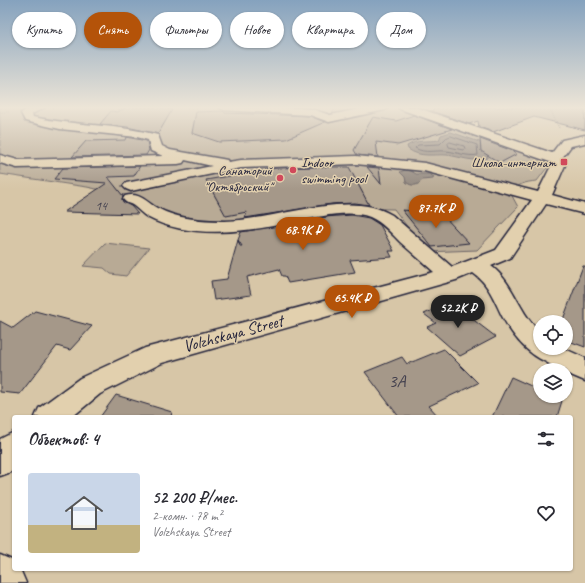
<!DOCTYPE html>
<html lang="ru">
<meta charset="utf-8">
<style>
:root{--surface:#fff;--page:#f7f7f7;--text:#2b2b33;--muted:#7c7c81;--accent:#b45309}
body{margin:0;font-family:Caveat,sans-serif;background:var(--page);color:var(--text);height:100vh;display:flex;flex-direction:column;font-size:15px;white-space:nowrap}
*{box-sizing:border-box;margin:0}
p{font-size:13px;color:var(--muted)}
.icon{flex:none;width:22px;height:22px;fill:none;stroke:currentColor;stroke-width:2;stroke-linecap:round;stroke-linejoin:round}
.map{position:relative;flex:1;overflow:hidden}
.side{position:absolute;left:12px;top:415px;width:561px;height:156px;display:flex;flex-direction:column;background:var(--surface);border-radius:4px;box-shadow:0 1px 3px #0004}
.side>*{flex:none}
.banner{position:absolute;left:12px;top:12px;width:561px;height:36px;display:flex;gap:8px}
.controls{position:absolute;left:533px;top:315px;display:grid;gap:8px}
.controls a{display:grid;place-items:center;width:40px;height:40px;border-radius:50%;background:var(--surface);box-shadow:0 1px 3px #0004;font-size:20px}
.price{position:absolute;translate:-50% -34px;padding:0 9px;border-radius:14px;background:var(--accent);color:#fff;font-size:13px;line-height:26px;filter:drop-shadow(0 1px 2px #0008)}
.price::after{content:'';position:absolute;left:50%;top:24px;width:12px;height:9px;margin-left:-6px;background:inherit;clip-path:polygon(0 0,100% 0,50% 100%)}
.price.on{background:#222;color:#fff}
ul{padding:0;list-style:none}
li{display:flex;align-items:center;gap:12px;height:100px;padding:0 16px}
li span{display:grid;place-items:center;flex:none;width:112px;height:80px;border-radius:4px;color:#555}
li>.icon{margin-inline-start:auto}
span .icon{width:48px;height:48px;fill:#fffc;stroke-width:1}
li b{font-size:17px}
h2{display:flex;justify-content:space-between;align-items:center;height:48px;padding:0 16px;font-size:17px}
.pill{padding:0 14px;border-radius:18px;background:var(--surface);box-shadow:0 1px 3px #0004;font-size:14px;line-height:36px}
.pill.on{background:var(--accent);color:#fff}
.map>svg:first-child{display:block}
.green{fill:#b8aa95;stroke:#6d6668}
.water{fill:#91877e;stroke:#655f63}
.lines{fill:none;stroke-linecap:round;stroke-linejoin:round}
.shore{stroke:#4e4a56;stroke-width:1}
.building{fill:#a59889;stroke:#22223b}
.minor-casing{stroke:#22223b;stroke-width:3}
.path{stroke:#22223b;stroke-width:1.5;stroke-dasharray:0.5 1.5;stroke-linecap:butt}
.minor{fill:#e2d0ae;fill-rule:evenodd}
.poi-dot{fill:#d1495b;stroke:#e2d0ae;stroke-width:1.5}
.labels{text-anchor:middle;stroke-width:3;stroke-linejoin:round;paint-order:stroke}
.far-number-label{font-size:13px;fill:#43404e}
.far-poi-label{font-size:14px;fill:#22223b;stroke:#e2d0ae;text-anchor:end}
.street-label{font-size:17px;fill:#22223b;stroke:#e2d0ae}
.near-number-label{font-size:18px;fill:#43404e}
</style>
<div class="map">
<svg width="585" height="583" viewBox="0 0 585 583">
<rect width="100%" height="100%" fill="#d7c6a7"/>
<filter id="ink" filterUnits="userSpaceOnUse"><feTurbulence type="fractalNoise" baseFrequency=".025" numOctaves="2"/><feDisplacementMap in="SourceGraphic" scale="8" xChannelSelector="R" yChannelSelector="G"/><feConvolveMatrix kernelMatrix="1 2 1 2 8 2 1 2 1" color-interpolation-filters="sRGB"/></filter>
<g filter="url(#ink)">
<g class="green">
<path d="M0,107h273l30,2 28,6 5,-8h58l158,54 -15,20c-12,1 -20,3 -26,13l7,13 -41,43 -51,2 -32,-43 -55,-1 -111,15 -35,-3 -32,-9 -17,-12 -57,-12 -87,-13z"/>
<polygon points="105,243 149,248 126,276 111,274 104,268 83,266"/>
</g>
<g class="water">
<path d="M451,132l34,12 3,14c-15,5 -26,-1 -41,-3 -13,-1 -27,3 -39,-6l-1,-3c10,-7 21,-4 32,-6l2,-5z"/>
<path d="M405,170l6,1 5,3h13l5,3 -1,2 -11,1c-4,6 -10,7 -16,2l-1,-5 -5,-5z"/>
</g>
<g class="lines">
<g class="shore">
<path d="M451,136l26,9 1,10c-11,2 -21,-3 -32,-4 -11,-1 -21,3 -31,-3l3,-3 22,-1 6,-6z"/>
<polygon points="450,142 464,146 465,149 463,150 449,147 448,144"/>
</g>
</g>
<g class="building">
<polygon points="128,107 158,107 172,110 158,134 127,127 100,124 111,111 117,112"/>
<polygon points="441,107 585,107 585,130 534,117 493,132 479,127 478,121 469,124 430,111"/>
<polygon points="223,111 225,113 310,116 325,122 286,139 219,142 192,133 196,112"/>
<polygon points="414,115 452,129 398,145 376,142 378,157 357,155 354,150 373,117 396,121"/>
<polygon points="126,137 147,141 149,150 146,155 72,157 86,141 125,140"/>
<polygon points="480,139 513,151 517,154 500,163 481,151"/>
<polygon points="140,166 134,176 108,177 123,196 122,199 123,202 131,206 138,214 64,212 107,183 54,179 63,168"/>
<polygon points="320,167 349,167 369,205 355,203 333,204 245,218 247,212 226,216 206,180 277,168"/>
<polygon points="367,167 379,168 381,184"/>
<polygon points="402,210 441,213 469,243 432,247"/>
<polygon points="352,215 369,218 380,225 394,251 389,251 392,257 350,260 355,272 288,283 285,276 282,276 279,269 247,277 251,295 214,300 211,281 227,279 238,240 240,246 242,246 238,240 241,232 325,217"/>
<polygon points="583,266 585,266 585,347 566,340 566,322 562,322"/>
<polygon points="450,302 496,337 460,356 427,327 436,323 424,314"/>
<polygon points="35,311 92,326 70,350 57,346 20,394 0,392 0,321 13,328"/>
<polygon points="444,349 478,383 429,406 439,417 399,417 365,372 402,357 407,364"/>
<polygon points="511,377 540,390 540,396 552,396 562,401 557,417 492,417"/>
<polygon points="116,395 172,412 171,417 100,417"/>
</g>
<g class="lines">
<g class="minor-casing">
<g id="minor">
<path d="M30,107h15l-13,7 1,3c42,9 84,7 125,18l4,11 8,4 52,9 5,1 1,2 13,-2 115,-4 69,7 113,29 14,-28 -2,-2 -150,-53 -1,-2h16l137,46 10,-13 23,-5v8l-14,3 -9,12 4,5 -14,32 33,9v10l-39,-10 -36,54 -19,8c23,17 28,47 49,66v16h23l22,10v23l-19,-8v-3c-7,0 -13,-4 -20,-8 -20,-9 -34,-27 -44,-46 -8,-16 -13,-32 -29,-43l-17,7 -294,83 -62,31 -28,23h-37l4,-9 41,-30 65,-30 289,-76c-11,-10 -23,-20 -34,-30 -9,-9 -18,-20 -30,-25 -22,-8 -50,0 -72,4 -46,10 -107,20 -151,-4 -5,-3 -8,-7 -12,-10 -4,-4 -9,-3 -12,-8l2,-3c15,-4 21,6 32,12 6,3 11,5 17,7 17,5 34,6 51,6 49,0 124,-33 167,-6l60,52 44,-17 36,-50 -108,-29 -68,-7 -115,4 -110,23 -5,-2 -3,-3 3,-3 86,-17 -27,-6 -2,3 -5,1 -161,4 -17,-5v-8l18,5 145,-4 -12,-5 -3,-11 -11,-3 -77,-8 -35,-8 -4,-8z"/>
<polygon points="219,107 299,108 312,109 330,115 369,107 390,107 385,110 329,122 310,115 224,110"/>
<polygon points="14,432 14,469 11,472 0,476 0,439"/>
<polygon points="0,555 14,561 14,569 20,569 26,583 0,583"/>
</g>
</g>
<g class="path">
<polyline points="550,109 559,128"/>
<polyline points="0,112 9,112"/>
</g>
<use href="#minor" class="minor"/>
</g>
</g>
<linearGradient id="sky" x2="0" y2="1"><stop stop-color="#85a2be"/><stop offset="0.57" stop-color="#ede5d7"/><stop offset="1" stop-color="#ede5d7" stop-opacity="0"/></linearGradient>
<rect width="585" height="189" fill="url(#sky)"/>
<g class="poi-dot">
<rect x="560" y="158" width="8" height="8" rx="2"/>
<circle cx="293" cy="170" r="4"/>
<circle cx="280" cy="178" r="4"/>
</g>
<g class="labels">
<g class="far-number-label">
<text x="101" y="210">14</text>
</g>
<g class="far-poi-label">
<text x="301" y="167" text-anchor="start">Indoor<tspan x="301" dy="16">swimming pool</tspan></text>
<text x="556" y="167">Школа-интернат</text>
<text x="272" y="175">Санаторий<tspan x="272" dy="16">"Октябрьский"</tspan></text>
</g>
<g class="street-label">
<text transform="translate(233 333) rotate(-15)" y="6">Volzhskaya Street</text>
</g>
<g class="near-number-label">
<text x="397" y="387">3А</text>
</g>
</g>
</svg>
<div class="controls">
<a><svg class="icon" aria-label="locate" viewBox="0 0 24 24"><circle cx="12" cy="12" r="6"/><path d="M12 2v4M12 18v4M2 12h4M18 12h4"/></svg></a>
<a><svg class="icon" aria-label="layers" viewBox="0 0 24 24"><path d="M12 4l9 5-9 5-9-5zM3 14l9 5 9-5"/></svg></a>
</div>
<b class="price" style="left:436px;top:229px">87.7K ₽</b>
<b class="price" style="left:303px;top:251px">68.9K ₽</b>
<b class="price" style="left:352px;top:319px">65.4K ₽</b>
<b class="price on" style="left:458px;top:329px">52.2K ₽</b>
<div class="banner">
<a class="pill">Купить</a>
<a class="pill on">Снять</a>
<a class="pill">Фильтры</a>
<a class="pill">Новое</a>
<a class="pill">Квартира</a>
<a class="pill">Дом</a>
</div>
<section class="side">
<h2>Объектов: 4<svg class="icon" aria-label="filters" viewBox="0 0 24 24"><path d="M4 7h16M4 17h16"/><circle cx="9" cy="7" r="2"/><circle cx="15" cy="17" r="2"/></svg></h2>
<ul>
<li><span style="background:linear-gradient(#c9d6e8 65%,#c2b280 0)"><svg class="icon" aria-label="home" viewBox="0 0 24 24"><path d="M3 11l9-7 9 7M6 9v11h12V9"/></svg></span><div><b>52 200 ₽/мес.</b><p>2-комн. · 78 m²</p><p>Volzhskaya Street</p></div><svg class="icon" aria-label="heart" viewBox="0 0 24 24"><path d="M12 20l-8-8c-3-5 5-10 8-4 3-6 11-1 8 4z"/></svg></li>
</ul>
</section>
</div>
